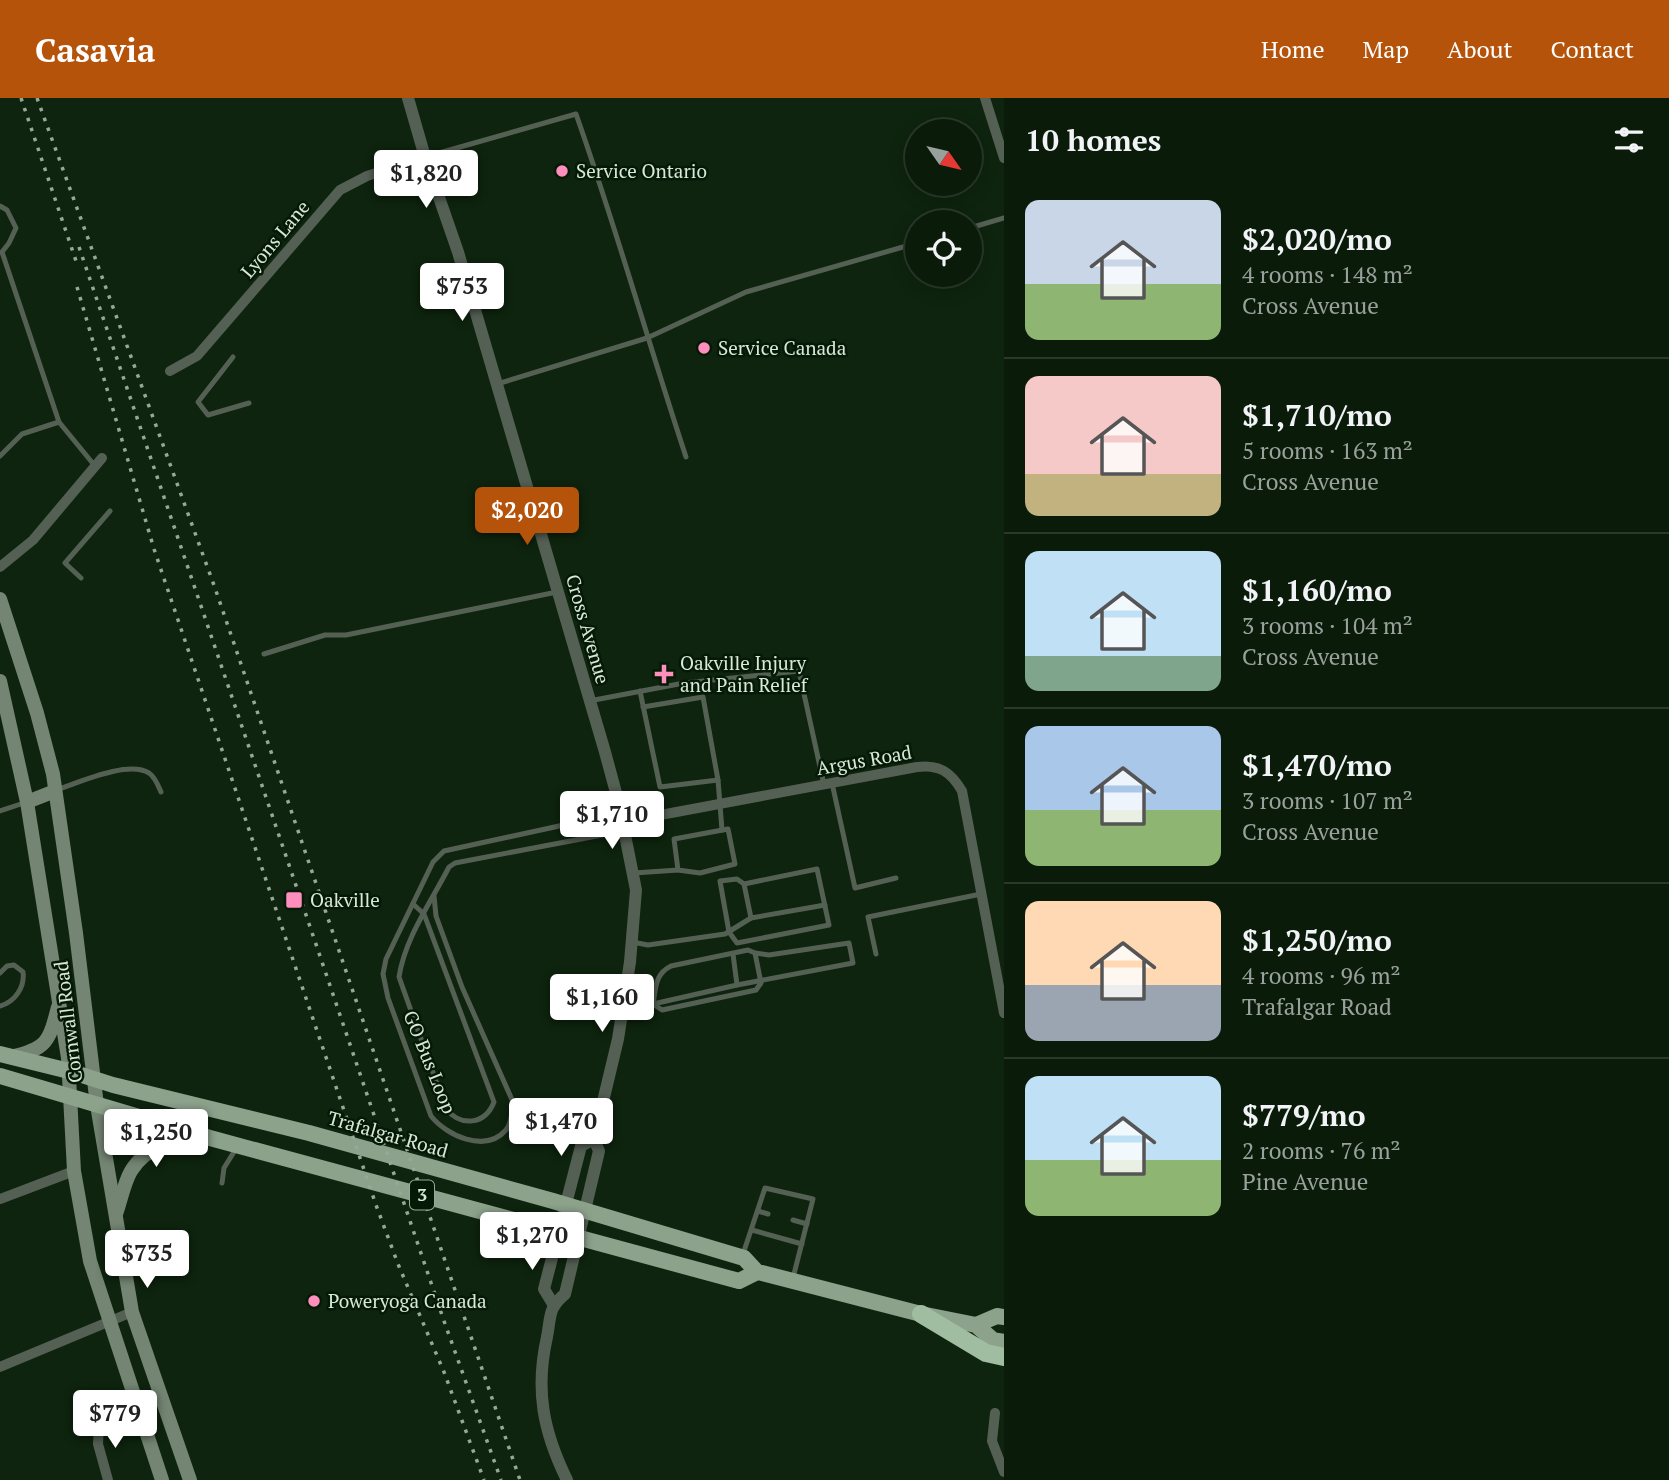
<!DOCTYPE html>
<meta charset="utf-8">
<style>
:root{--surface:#0a1b0a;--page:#182818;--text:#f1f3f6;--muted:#99a19c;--line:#2a392b;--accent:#b45309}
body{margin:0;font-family:"PT Serif",serif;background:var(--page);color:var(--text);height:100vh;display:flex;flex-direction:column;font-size:26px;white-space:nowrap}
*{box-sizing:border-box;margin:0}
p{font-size:23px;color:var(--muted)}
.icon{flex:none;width:38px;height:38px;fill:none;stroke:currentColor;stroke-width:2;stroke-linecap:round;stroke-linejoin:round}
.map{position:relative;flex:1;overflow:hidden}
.panel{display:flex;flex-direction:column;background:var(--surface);width:665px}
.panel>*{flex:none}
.needle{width:46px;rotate:124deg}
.fabs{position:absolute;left:905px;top:21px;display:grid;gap:14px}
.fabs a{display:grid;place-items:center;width:77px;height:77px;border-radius:50%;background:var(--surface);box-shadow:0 4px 18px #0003,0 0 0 2px var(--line);font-size:35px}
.price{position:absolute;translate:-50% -60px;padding:0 16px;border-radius:7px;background:#fff;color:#222;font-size:23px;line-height:46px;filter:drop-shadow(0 2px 4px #0008)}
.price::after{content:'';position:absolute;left:50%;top:42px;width:21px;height:16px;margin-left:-10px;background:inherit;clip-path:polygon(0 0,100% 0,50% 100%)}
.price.current{background:var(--accent);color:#fff}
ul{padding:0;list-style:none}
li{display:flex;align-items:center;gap:21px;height:175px;padding:0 21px}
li+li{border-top:2px solid var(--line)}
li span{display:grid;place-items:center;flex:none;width:196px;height:140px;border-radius:14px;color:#555}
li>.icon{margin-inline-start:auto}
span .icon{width:84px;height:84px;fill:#fffc;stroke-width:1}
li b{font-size:30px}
h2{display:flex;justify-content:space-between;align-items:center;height:84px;padding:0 21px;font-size:30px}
header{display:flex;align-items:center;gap:42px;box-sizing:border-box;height:98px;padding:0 35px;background:var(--accent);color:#fff}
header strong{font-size:33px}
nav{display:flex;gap:38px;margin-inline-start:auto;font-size:24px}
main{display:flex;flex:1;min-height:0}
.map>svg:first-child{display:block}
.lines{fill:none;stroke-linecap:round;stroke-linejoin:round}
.service{stroke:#556055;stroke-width:5}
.minor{stroke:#556055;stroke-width:10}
.tertiary{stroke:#556055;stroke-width:12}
.secondary{stroke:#748573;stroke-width:14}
.primary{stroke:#8ca28b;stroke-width:16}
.motorway{stroke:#a1bda1;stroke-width:18}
.rail{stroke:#98a897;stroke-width:3.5;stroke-dasharray:3.5 7;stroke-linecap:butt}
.poi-dot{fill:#fe8ebd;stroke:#051a06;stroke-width:2.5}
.labels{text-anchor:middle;stroke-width:5;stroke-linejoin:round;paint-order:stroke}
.shield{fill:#051a06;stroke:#9aaa9a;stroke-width:2}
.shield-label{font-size:18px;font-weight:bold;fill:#dae8d9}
.poi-label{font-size:19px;fill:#dae8d9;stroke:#051a06;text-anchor:start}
.street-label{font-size:19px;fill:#dae8d9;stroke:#051a06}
</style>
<header>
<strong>Casavia</strong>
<nav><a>Home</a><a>Map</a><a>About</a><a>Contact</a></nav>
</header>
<main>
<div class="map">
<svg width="1004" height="1382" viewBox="0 0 1004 1382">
<rect width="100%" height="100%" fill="#0e240e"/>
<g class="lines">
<g class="service">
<path d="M425,59l151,-43c40,113 72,228 110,343"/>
<polyline points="0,108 7,112 16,130 9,145 2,154"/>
<polyline points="970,130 1004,120"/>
<polyline points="2,154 59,324 95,368"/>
<polyline points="233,259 198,304 208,317 249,305"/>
<polyline points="497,286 647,240 746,194 917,145"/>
<polyline points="0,358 22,336 59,324"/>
<polyline points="81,480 65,465 110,413"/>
<polyline points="264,556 325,537 346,537 557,494"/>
<polyline points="640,593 660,689 718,682"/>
<polyline points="589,603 684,585 799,573 824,687"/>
<polyline points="643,609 703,599 718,682 722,732"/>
<polyline points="832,685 855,790 896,780"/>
<path d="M56,692c22,-7 72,-30 93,-17 6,4 9,12 12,19"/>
<polyline points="0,713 24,705"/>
<polyline points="634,775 678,772 700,775 735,766 728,731 674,741 678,772"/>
<polyline points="744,786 737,781 720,783 729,834 737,845 829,827 817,771 744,786 751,820"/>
<path d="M434,798l2,20 26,71 51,115c-1,9 -1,21 -7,28 -21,24 -60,5 -75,-14l-43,-118 -5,-24 3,-15 47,-97 11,-11 152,-33 24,4"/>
<path d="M413,806l11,10 70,188c-9,23 -33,25 -48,7l-47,-132c6,-39 32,-75 50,-110l6,-4 147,-28 18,-11"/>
<polyline points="632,844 648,847 725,836 751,820 825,807"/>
<path d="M748,852l7,3 6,30 -5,7 -94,20 -9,-6c3,-17 2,-30 18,-38z"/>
<polyline points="876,856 868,819 981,796"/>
<path d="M0,875l7,-7 7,-1 9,7c2,15 -8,30 -23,34"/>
<polyline points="737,887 853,865 849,845 769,857 755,855"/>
<polyline points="624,902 653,906 737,887 733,856"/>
<polyline points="222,1085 224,1070 237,1049"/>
<polyline points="758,1113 768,1116"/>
<polyline points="793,1122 807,1126"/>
<polyline points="752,1132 802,1146"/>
<polyline points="743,1156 765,1090 813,1101 793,1180"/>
</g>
<g class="minor">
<polyline points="985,0 1004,60"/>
<polyline points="170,273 197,258 340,92 367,78 425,59"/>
<polyline points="0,469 33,442 102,360"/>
<path d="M623,724l294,-55c22,-3 34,5 45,24l42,222"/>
<polyline points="0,1101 74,1073"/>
<polyline points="0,1269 132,1214"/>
<polyline points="995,1315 992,1343 1004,1374"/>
<polyline points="99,1326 98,1346 108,1382"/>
</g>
<g class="tertiary">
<path d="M408,0l17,59 33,95 147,500 13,48 18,90 -6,72 -12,77 -24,100 5,12 -34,143c-17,14 -14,22 -18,43 -12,53 -4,94 20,143"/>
<polyline points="553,1206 544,1191 581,1048 594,1041"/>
</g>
<g class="secondary">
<polyline points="0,501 37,615 53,676 76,835 97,1007 132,1214 190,1382"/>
<polyline points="0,583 27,704 59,904 68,960 74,1073 90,1163 162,1382"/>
<polyline points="27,704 55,693"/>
<path d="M10,959c37,-8 39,-15 48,-50"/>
<path d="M116,1116c5,-14 8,-31 15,-43 17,-28 45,-30 74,-33"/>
</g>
<g class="primary">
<polyline points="0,956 69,973 113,987 309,1035 553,1103 744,1160 757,1174 762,1175 921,1216 976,1227 993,1242 1004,1244"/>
<polyline points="0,978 210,1040 739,1183 757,1174"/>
<polyline points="976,1227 997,1218 1004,1219"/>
</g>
<polyline class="motorway" points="921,1216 986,1255 1004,1259"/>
<g class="rail">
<polyline points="21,0 76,163"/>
<polyline points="37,0 215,490 520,1382"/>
<polyline points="79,149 444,1223 501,1382"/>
<polyline points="77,189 154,451 376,1107 398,1166 444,1274 484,1382"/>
</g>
</g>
<g class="poi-dot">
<circle cx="562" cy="73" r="7"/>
<circle cx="704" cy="250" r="7"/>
<path d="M660.5 565.5h7v7h7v7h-7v7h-7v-7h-7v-7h7z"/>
<rect x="285" y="793" width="18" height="18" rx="3.5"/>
<circle cx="314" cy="1203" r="7"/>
</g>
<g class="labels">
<rect class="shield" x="410" y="1082.5" width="24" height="29" rx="5"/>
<g class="shield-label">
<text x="422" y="1103">3</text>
</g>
<g class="poi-label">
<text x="576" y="80">Service Ontario</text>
<text x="718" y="257">Service Canada</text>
<text x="680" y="572">Oakville Injury<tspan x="680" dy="22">and Pain Relief</tspan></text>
<text x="310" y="809">Oakville</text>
<text x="328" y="1210">Poweryoga Canada</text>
</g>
<g class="street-label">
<text transform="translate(275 141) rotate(-50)" y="7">Lyons Lane</text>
<text transform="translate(588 531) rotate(74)" y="7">Cross Avenue</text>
<text transform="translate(864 662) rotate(-10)" y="7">Argus Road</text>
<text transform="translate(68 924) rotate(-97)" y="7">Cornwall Road</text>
<text transform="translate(430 964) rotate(68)" y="7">GO Bus Loop</text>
<text transform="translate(388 1036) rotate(16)" y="7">Trafalgar Road</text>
</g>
</g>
</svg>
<div class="fabs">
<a><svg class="needle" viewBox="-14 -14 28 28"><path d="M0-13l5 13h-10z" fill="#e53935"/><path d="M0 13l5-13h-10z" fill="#99a19c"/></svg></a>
<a><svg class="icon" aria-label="locate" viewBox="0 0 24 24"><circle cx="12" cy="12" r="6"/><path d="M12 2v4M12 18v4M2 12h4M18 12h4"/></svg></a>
</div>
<b class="price" style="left:426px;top:112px">$1,820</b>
<b class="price" style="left:462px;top:225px">$753</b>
<b class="price current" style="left:527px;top:449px">$2,020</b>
<b class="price" style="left:612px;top:753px">$1,710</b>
<b class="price" style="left:602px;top:936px">$1,160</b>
<b class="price" style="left:561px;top:1060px">$1,470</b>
<b class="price" style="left:156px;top:1071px">$1,250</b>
<b class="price" style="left:532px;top:1174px">$1,270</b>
<b class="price" style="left:147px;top:1192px">$735</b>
<b class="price" style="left:115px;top:1352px">$779</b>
</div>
<section class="panel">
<h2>10 homes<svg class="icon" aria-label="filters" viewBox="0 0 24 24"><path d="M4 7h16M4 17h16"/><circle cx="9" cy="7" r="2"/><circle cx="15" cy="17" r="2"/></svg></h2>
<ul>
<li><span style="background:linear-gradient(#c9d6e8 60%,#8fb573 0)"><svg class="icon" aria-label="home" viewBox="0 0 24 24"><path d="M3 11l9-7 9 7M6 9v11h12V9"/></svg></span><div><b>$2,020/mo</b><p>4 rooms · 148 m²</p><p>Cross Avenue</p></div></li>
<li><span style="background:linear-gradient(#f6c9c9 70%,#c2b280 0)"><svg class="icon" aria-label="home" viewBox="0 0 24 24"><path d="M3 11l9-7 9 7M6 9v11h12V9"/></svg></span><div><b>$1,710/mo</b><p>5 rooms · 163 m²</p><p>Cross Avenue</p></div></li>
<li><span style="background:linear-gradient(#bfe0f5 75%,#7fa58c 0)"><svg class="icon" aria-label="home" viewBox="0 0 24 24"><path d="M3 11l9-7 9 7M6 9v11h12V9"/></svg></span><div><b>$1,160/mo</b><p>3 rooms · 104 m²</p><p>Cross Avenue</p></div></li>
<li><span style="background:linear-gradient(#a9c7e8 60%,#8fb573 0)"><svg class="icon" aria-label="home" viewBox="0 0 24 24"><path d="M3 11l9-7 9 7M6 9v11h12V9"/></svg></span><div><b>$1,470/mo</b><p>3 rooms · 107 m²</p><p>Cross Avenue</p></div></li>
<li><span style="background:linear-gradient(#ffd9b3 60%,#9aa5b1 0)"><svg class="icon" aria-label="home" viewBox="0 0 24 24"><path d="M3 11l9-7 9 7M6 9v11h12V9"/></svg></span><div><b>$1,250/mo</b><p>4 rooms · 96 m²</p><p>Trafalgar Road</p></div></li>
<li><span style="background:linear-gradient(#bfe0f5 60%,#8fb573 0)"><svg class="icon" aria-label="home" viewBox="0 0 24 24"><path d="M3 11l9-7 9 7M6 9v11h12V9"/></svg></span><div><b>$779/mo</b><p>2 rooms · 76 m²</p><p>Pine Avenue</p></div></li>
</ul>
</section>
</main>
